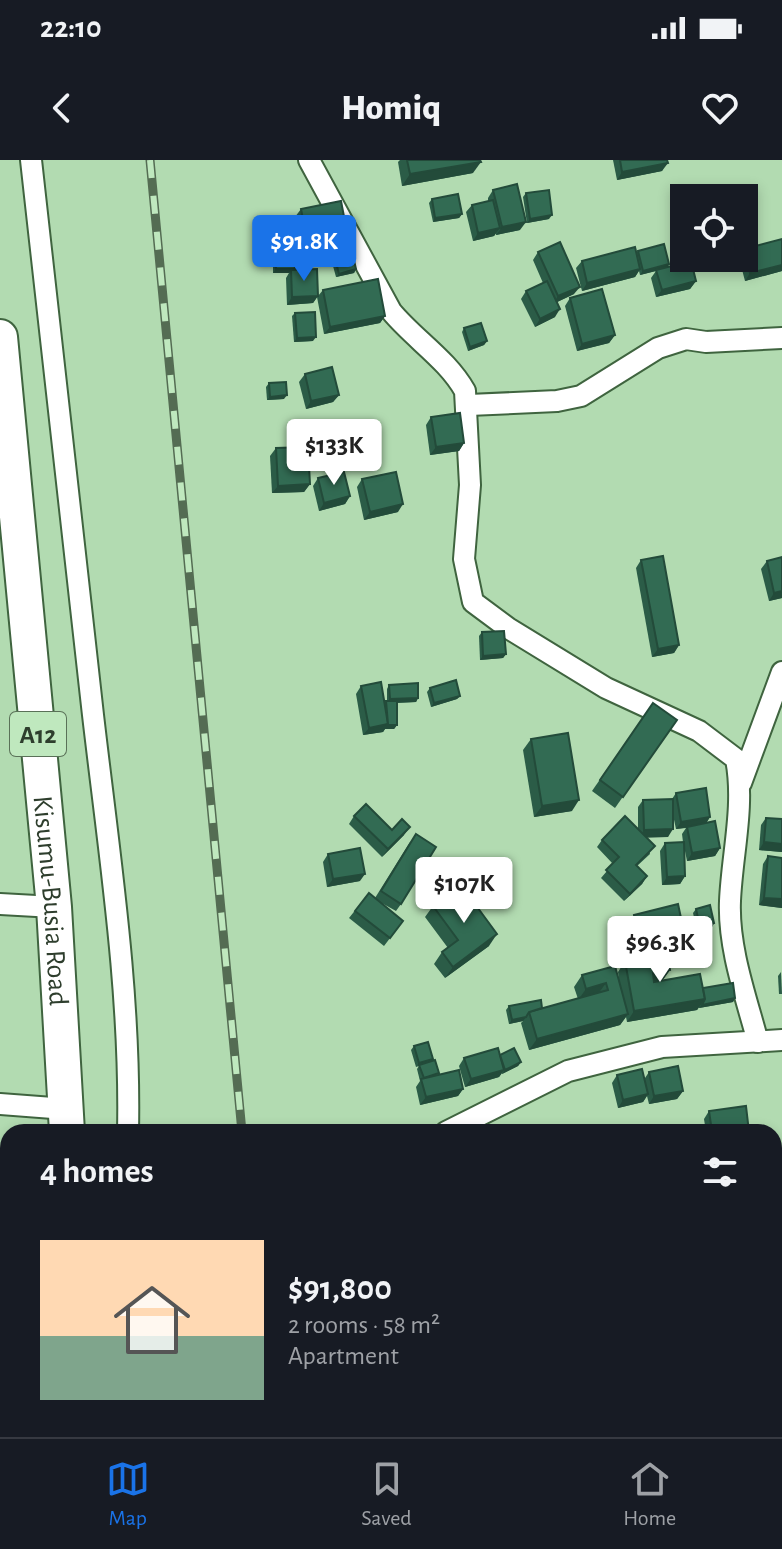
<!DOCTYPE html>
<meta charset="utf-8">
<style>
:root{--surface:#171b24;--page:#242831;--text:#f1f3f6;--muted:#9ea1a6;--line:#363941;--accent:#1a73e8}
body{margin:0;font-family:"Alegreya Sans",sans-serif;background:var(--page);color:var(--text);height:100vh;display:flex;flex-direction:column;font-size:30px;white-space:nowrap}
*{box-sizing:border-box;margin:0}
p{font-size:26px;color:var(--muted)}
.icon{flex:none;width:44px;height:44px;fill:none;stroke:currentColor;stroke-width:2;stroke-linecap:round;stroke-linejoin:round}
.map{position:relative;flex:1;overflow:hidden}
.sheet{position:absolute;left:0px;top:964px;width:782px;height:314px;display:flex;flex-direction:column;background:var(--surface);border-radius:24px 24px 0 0;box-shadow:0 4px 12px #0003}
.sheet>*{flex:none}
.buttons{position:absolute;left:670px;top:24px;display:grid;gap:16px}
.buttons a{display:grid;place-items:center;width:88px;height:88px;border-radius:0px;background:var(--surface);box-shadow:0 4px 12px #0003;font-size:40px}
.price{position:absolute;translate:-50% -68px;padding:0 18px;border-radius:8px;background:#fff;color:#222;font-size:26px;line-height:52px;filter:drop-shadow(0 2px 4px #0008)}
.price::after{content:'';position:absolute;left:50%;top:48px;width:24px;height:18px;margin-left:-12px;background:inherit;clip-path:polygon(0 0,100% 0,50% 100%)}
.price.active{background:var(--accent);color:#fff}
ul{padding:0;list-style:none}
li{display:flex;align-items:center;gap:24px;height:200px;padding:0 40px}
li+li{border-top:2px solid var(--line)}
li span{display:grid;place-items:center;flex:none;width:224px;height:160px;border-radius:0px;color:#555}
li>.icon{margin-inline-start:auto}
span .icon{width:96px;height:96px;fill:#fffc;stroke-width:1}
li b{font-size:34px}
h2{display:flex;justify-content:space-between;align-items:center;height:96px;padding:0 40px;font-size:34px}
.status{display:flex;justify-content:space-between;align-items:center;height:56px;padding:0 40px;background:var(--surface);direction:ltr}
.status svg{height:22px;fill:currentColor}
header{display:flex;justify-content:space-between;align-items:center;height:104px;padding:0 40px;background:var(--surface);font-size:36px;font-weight:800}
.tabs{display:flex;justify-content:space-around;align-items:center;height:112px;border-top:2px solid var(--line);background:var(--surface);font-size:22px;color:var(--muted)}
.tabs a{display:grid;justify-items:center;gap:4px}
.tabs .active{color:var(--accent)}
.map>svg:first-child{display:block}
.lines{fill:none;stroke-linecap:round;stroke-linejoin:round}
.street-casing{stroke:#3f643f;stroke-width:24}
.highway-casing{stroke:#3f643f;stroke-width:38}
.street{stroke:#fff;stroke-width:20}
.highway{stroke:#fff;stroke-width:34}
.rail-casing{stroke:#546c53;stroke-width:9}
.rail{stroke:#bfe8be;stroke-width:6;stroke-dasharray:18;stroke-linecap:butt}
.wall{fill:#2b5c47}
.shaded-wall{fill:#234b3a}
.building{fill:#326b53;stroke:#234b3a;stroke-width:2}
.labels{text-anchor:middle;stroke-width:8;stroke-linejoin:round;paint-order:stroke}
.shield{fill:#bfe8be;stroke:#5a7158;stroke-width:2}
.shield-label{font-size:26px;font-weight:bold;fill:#2e3e2d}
.street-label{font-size:28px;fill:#2e3e2d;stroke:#bfe8be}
</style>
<div class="status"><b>22:10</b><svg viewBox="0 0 49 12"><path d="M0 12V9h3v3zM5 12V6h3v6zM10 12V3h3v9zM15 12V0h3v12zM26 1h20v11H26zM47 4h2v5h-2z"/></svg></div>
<header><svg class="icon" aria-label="back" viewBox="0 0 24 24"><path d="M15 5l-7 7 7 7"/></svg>Homiq<svg class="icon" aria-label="heart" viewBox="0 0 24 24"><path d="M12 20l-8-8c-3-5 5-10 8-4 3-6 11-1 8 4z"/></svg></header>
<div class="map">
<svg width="782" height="1277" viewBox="0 0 782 1277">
<rect width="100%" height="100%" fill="#b2dbb1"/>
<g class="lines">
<g class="street-casing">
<g id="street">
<path d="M31,0c19,185 40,370 62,555 16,138 38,278 35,417"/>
<path d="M309,0l82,151c23,28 56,48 74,80l5,94 -6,74 9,43 35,26 98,60 93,43 37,28c9,47 -4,95 -6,142 -2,47 16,96 28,141"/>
<polyline points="469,245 557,241 581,236 658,188 686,179 706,182 782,178"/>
<polyline points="741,623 782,512"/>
<polyline points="0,744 54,747"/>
<polyline points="0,944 66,949"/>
<polyline points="446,972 568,911 662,887 782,880"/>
<polyline points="124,1270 125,1277"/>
</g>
</g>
<g class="highway-casing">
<g id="highway">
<path id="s1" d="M0,177l54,570 13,225"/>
<polyline points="88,1270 89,1277"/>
</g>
</g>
<use href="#street" class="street"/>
<use href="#highway" class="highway"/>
<g class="rail-casing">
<g id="rail">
<polyline points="150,0 242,972"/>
<polyline points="270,1270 271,1277"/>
</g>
</g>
<use href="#rail" class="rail"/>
</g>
<g class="wall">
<polygon points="400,0 407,0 473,13 402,26 398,2"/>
<polygon points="613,0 667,0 662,11 617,20"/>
<polygon points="493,30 520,70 496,75 496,73 494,76 473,81 466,52 472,45 488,41 488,38"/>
<polygon points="526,33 549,59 527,63 523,37"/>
<polygon points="432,39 462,54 459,58 433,62 429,43"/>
<polygon points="301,49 341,75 300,83 297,66 293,89 294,110 318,136 323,130 385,156 380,163 324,174 317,137 313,143 287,145 286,118 289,113 273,113 273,94 275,90 268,90 269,67 272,63 297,64 295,57"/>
<polygon points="782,79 782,111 745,121 739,98 744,98 744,89"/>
<polygon points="333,91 356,109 354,113 336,117 330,95"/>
<polygon points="638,91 669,104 668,107 696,121 690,129 656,137 651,118 656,111 640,115 639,111 635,117 582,131 576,108 582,101 636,93"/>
<polygon points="538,92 574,134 557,142 555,157 535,167 521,139 526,131 543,123 533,100"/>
<polygon points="570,138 615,175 609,183 577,191 565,146"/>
<polygon points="295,153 313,181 294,182 292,156"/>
<polygon points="464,168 487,181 484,185 468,191 462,172"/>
<polygon points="305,214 339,235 333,242 306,249 299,222"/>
<polygon points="269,223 284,239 267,240 266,227"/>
<polygon points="431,257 464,283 459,291 430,295 426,265"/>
<polygon points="276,288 310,324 304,332 272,333 270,296"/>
<polygon points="318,318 350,336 345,344 319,351 313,326"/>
<polygon points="362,319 398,352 364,360 357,327"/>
<polygon points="782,397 782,438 769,441 761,409 767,401"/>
<polygon points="641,400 679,485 674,493 652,497 636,408"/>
<polygon points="482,472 506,494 503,498 480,500 479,476"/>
<polygon points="389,525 418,538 416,542 397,543 397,565 394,569 385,569 383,572 363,575 356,534 361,526 384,543 387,541 387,529"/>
<polygon points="430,528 460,536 457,539 431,547 427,532"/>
<polygon points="653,543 677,560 615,648 592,631"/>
<polygon points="531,579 572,651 534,657 523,590"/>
<polygon points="676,633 710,657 706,663 720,688 715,696 687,701 684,686 685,716 680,724 662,725 660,691 665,683 683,682 682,674 686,668 676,669 673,655 668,677 646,677 650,694 637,706 647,716 642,724 624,741 601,718 613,704 597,687 602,680 638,670 638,647 643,640 672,639"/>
<polygon points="354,656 392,670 404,675 382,697 349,664"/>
<polygon points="766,658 782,659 782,692 759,690 761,665"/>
<polygon points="410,682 401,744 396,751 378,741 403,761 384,786 349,758 369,733 375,738"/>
<polygon points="328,694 360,721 327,727 323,702"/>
<polygon points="768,696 782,748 759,745 763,704"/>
<polygon points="433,746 489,786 445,818 434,804 442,792 448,788 425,757"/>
<polygon points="696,749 714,763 712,767 697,771 693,753"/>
<polygon points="634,755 679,779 634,790 628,763"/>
<polygon points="625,801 670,810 662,821 703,828 735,838 733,842 699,848 699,847 697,850 627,862 626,857 620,865 529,890 521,863 523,861 509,864 506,850 509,846 542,848 578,839 574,827 582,815 619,820 618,812"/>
<polygon points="781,812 782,834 779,834 778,816"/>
<polygon points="414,886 433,899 431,902 437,916 463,929 458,936 420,945 416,927 420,921 417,909 419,906 416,907 411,890"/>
<polygon points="500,895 521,902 518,906 502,914 502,913 499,917 465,927 459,906 464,898"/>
<polygon points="649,912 683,931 677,939 649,944 647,936 643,942 618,948 612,923 617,915 645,918"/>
<polygon points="709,951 749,972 706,972 704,959"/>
<polygon points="425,1270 478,1270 477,1277 421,1277"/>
<rect x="583" y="1270" width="74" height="7"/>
</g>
<g class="shaded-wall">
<polygon points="481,2 473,13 402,26 410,14"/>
<polygon points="668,3 662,11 617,20 622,12"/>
<polygon points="462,54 459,58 433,62 435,58"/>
<polygon points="552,55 549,59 527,63 530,59"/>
<polygon points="526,62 520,70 496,75 502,67"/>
<polygon points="346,67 341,75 300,83 306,75"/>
<polygon points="500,68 494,76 473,81 478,73"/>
<polygon points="271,86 294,87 291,91 268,90"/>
<polygon points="669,104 667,108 640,115 643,111"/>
<polygon points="782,105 782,111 745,121 750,113"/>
<polygon points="276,109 295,109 292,113 291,110 289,113 273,113"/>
<polygon points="356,109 354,113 336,117 339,114"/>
<polygon points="640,109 635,117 582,131 587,123"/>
<polygon points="696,121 690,129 656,137 662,130"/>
<polygon points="580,127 574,134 553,144 558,136"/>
<polygon points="318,136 313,143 287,145 292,137"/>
<polygon points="560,149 555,157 535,167 540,159"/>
<polygon points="385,156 380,163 324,174 330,167"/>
<polygon points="615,175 609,183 577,191 582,184"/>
<polygon points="316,177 313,181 294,182 297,178"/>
<polygon points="487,181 484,185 468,191 470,187"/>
<polygon points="287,235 284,239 267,240 270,237"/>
<polygon points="339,235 333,242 306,249 311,241"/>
<polygon points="464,283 459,291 430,295 436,287"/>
<polygon points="310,324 304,332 272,333 278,326"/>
<polygon points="350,336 345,344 319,351 324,343"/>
<polygon points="403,344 398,352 364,360 370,352"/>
<polygon points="782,431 782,438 769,441 774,433"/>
<polygon points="679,485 674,493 652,497 658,489"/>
<polygon points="506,494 503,498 480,500 483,496"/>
<polygon points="460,536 457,539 431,547 434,543"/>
<polygon points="418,538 416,542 387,543 390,539"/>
<polygon points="388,564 397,565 394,569 385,569 383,572 363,575 369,568"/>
<polygon points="579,640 572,651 534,657 542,646"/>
<polygon points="710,657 705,665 676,669 681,662"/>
<polygon points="410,667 404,675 382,697 388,689"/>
<polygon points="673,669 668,677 639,678 644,670"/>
<polygon points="764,682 782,684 782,692 759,690"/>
<polygon points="720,688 715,696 687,701 692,693"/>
<polygon points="365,714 360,721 327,727 333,719"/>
<polygon points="647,716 642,724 624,741 630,734"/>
<polygon points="685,716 680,724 662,725 667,717"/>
<polygon points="764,738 782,739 782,748 759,745"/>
<polygon points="714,763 712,767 697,771 700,767"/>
<polygon points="684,772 679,779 634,790 640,782"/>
<polygon points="497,774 489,786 445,818 453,807"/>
<polygon points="670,810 662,821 645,824 653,813"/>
<polygon points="606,823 598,834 578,840 586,829"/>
<polygon points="735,838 733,842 699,848 702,845"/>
<polygon points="705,839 697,850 627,862 634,851"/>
<polygon points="628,854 620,865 529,890 537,879"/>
<polygon points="526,857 523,861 509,864 512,860"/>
<polygon points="521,902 518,906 502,914 505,910"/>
<polygon points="504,910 499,917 465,927 471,919"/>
<polygon points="463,929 458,936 420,945 426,937"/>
<polygon points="683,931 677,939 649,944 654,936"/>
<polygon points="648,934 643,942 618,948 623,940"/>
<polygon points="782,1253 782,1260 774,1261 774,1254"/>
</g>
<g class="building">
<polygon points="407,0 480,0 481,2 410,14"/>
<polygon points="620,0 667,0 668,3 622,12"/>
<polygon points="517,24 526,62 502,67 493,30"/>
<polygon points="549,30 552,55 530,59 526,33"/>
<polygon points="458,34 462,54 435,58 432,39"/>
<polygon points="493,40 500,68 478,73 472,45"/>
<polygon points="341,41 346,67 306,75 301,49"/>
<polygon points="272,63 297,64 294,87 271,86"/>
<polygon points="782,79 782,105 750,113 744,89"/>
<polygon points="560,82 580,127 558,136 538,92"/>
<polygon points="664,84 669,104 643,111 638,91"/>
<polygon points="351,87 356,109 339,114 333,91"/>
<polygon points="635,87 640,109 587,123 582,101"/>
<polygon points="294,89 295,109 276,109 275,90"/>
<polygon points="691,101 696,121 662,130 656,110"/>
<polygon points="317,109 318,136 292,137 291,110"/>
<polygon points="378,119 385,156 330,167 323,130"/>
<polygon points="547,121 560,149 540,159 526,131"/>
<polygon points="602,129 615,175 582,184 570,138"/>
<polygon points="315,152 316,177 297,178 295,153"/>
<polygon points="481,163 487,181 470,187 464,168"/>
<polygon points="332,207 339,235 311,241 305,214"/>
<polygon points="286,222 287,235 270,237 269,223"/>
<polygon points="460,253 464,283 436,287 431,257"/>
<polygon points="308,287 310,324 278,326 276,288"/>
<polygon points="344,312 350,336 324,343 318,318"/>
<polygon points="396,312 403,344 370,352 362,319"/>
<polygon points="663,396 679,485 658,489 641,400"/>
<polygon points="782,397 782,431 774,433 767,401"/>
<polygon points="504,471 506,494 483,496 482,472"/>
<polygon points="456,520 460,536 434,543 430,528"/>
<polygon points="381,522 388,564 369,568 361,526"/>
<polygon points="418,523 418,538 390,539 389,525"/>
<polygon points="386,541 397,541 397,565 386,565 388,564"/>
<polygon points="653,543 677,560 623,637 600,620"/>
<polygon points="568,573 579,640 542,646 531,579"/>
<polygon points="706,628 710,657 681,662 676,633"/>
<polygon points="673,639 673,669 644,670 643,640"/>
<polygon points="366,644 392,670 402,659 410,667 388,689 354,656"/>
<polygon points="625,656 655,686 636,705 647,716 630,734 606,710 619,697 602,680"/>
<polygon points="766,658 782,659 782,684 764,682"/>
<polygon points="715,661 720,688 692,693 687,667"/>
<polygon points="416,674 436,687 401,744 381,731"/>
<polygon points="684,682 685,716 667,717 665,683"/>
<polygon points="360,688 365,714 333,719 328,694"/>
<polygon points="768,696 782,698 782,739 764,738"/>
<polygon points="461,725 497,774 453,807 442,792 458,780 433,746"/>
<polygon points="369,733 403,761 390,778 355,751"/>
<polygon points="678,744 684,772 640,782 634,755"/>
<polygon points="710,745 714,763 700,767 696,749"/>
<polygon points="667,793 670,810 653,813 654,822 700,814 705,839 634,851 625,801"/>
<polygon points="615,806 628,854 537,879 529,852 608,830 606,823 586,829 582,815"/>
<polygon points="733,823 735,838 702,845 705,839 703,828"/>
<polygon points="541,840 542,848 529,852 526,857 512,860 509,846"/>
<polygon points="428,882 433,899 419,903 414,886"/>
<polygon points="498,888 504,910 471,919 464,898"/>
<polygon points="514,888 521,902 505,910 500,895"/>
<polygon points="435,900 439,913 424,918 419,905"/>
<polygon points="678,906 683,931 654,936 649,912"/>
<polygon points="642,909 648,934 623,940 617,915"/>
<polygon points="459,910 463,929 426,937 421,919"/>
<polygon points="746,946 749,972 712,972 709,951"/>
<polygon points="782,1233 782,1253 774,1254 774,1234"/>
<polygon points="428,1270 478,1270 477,1277 428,1277"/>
<rect x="591" y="1270" width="66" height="7"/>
<polygon points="723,1270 744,1272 744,1277 722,1277"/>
</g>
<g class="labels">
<rect class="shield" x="10" y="552" width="56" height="44" rx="6"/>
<g class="shield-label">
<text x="38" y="583">A12</text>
</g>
<g class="street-label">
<text dy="10" stroke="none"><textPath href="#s1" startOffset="566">Kisumu-Busia Road</textPath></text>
</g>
</g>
</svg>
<div class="buttons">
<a><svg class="icon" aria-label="locate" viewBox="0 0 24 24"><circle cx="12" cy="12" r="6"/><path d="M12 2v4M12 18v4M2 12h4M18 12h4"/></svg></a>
</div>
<b class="price active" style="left:304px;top:123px">$91.8K</b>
<b class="price" style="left:334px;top:327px">$133K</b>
<b class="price" style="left:464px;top:765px">$107K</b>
<b class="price" style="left:660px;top:824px">$96.3K</b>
<section class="sheet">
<h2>4 homes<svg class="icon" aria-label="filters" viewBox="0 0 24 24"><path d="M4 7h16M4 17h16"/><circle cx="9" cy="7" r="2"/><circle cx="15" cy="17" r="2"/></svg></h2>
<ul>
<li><span style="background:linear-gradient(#ffd9b3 60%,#7fa58c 0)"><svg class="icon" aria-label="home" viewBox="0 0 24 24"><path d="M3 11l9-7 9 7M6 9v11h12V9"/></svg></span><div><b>$91,800</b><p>2 rooms · 58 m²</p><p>Apartment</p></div></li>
</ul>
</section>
</div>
<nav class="tabs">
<a class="active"><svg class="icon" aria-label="map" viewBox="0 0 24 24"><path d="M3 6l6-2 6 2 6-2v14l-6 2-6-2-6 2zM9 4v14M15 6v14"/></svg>Map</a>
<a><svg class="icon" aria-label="saved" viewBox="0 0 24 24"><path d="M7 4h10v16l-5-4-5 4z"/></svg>Saved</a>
<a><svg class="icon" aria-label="home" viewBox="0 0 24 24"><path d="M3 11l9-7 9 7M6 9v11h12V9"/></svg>Home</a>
</nav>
